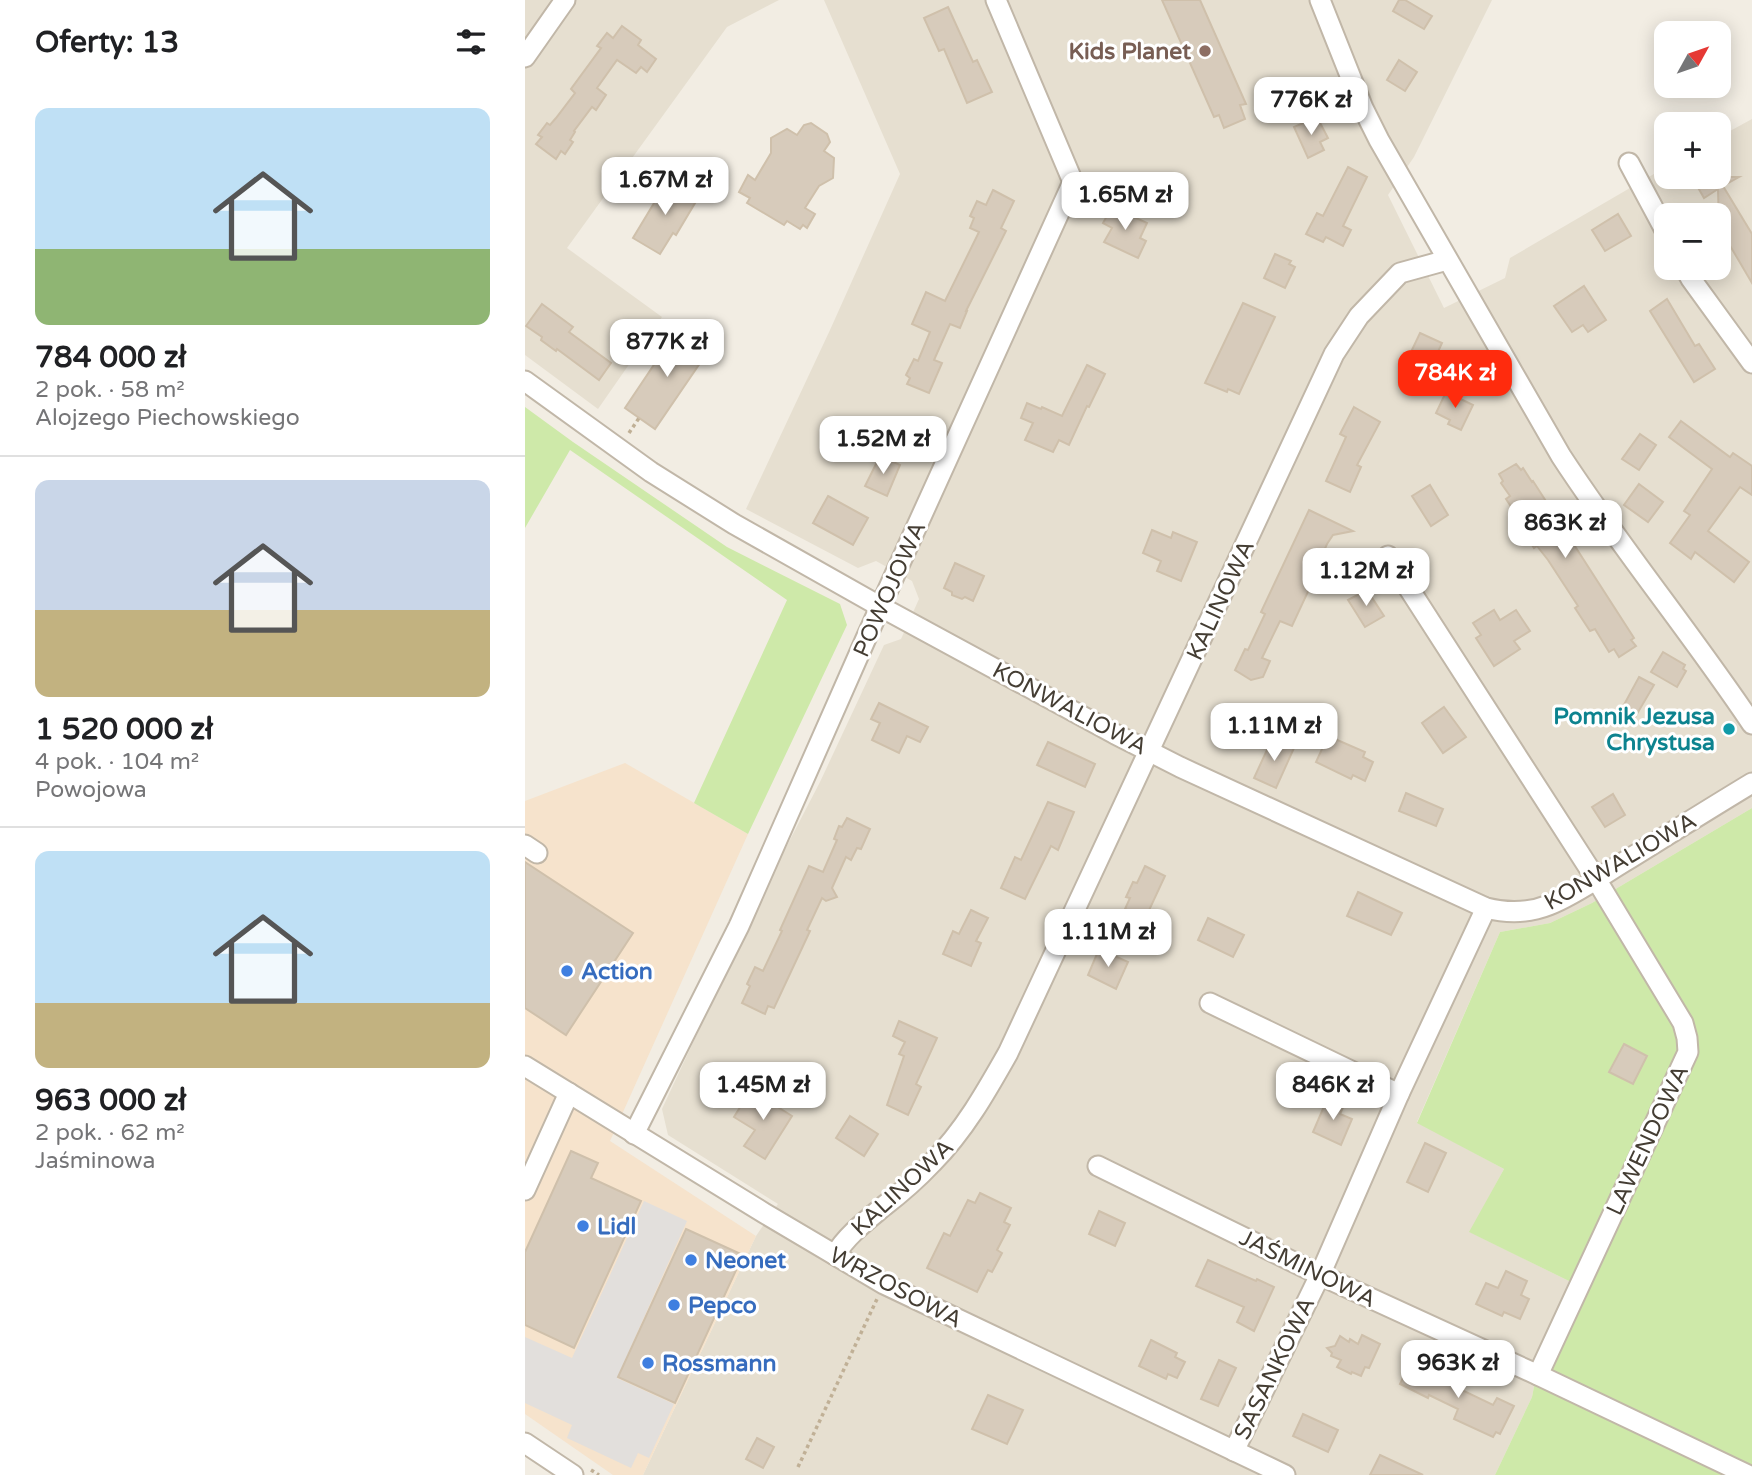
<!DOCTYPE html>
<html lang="pl">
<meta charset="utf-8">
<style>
:root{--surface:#fff;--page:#f2f2f2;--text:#202124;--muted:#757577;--line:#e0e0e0;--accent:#ff2b0d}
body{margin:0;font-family:"Varela Round",sans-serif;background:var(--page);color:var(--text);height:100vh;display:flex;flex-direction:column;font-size:26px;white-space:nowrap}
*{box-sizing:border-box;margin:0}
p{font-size:23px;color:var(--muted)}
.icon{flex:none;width:38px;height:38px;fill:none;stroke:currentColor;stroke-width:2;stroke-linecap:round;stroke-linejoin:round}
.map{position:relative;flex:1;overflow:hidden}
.side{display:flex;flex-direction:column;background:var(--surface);width:525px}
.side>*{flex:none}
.needle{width:46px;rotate:50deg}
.controls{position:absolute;left:1129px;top:21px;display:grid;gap:14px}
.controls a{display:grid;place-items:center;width:77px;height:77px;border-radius:14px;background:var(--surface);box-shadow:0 4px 18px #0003;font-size:35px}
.price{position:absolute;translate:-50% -60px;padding:0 16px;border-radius:14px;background:#fff;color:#222;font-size:23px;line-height:46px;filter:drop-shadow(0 2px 4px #0008)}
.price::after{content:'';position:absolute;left:50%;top:42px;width:21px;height:16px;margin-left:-10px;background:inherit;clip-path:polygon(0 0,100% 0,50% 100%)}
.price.active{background:var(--accent);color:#fff}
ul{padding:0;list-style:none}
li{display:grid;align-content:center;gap:14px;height:371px;padding:0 35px}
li+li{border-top:2px solid var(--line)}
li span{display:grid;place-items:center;height:217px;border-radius:14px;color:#555}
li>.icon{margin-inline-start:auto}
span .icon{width:126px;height:126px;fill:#fffc;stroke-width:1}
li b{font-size:30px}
h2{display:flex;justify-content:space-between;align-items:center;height:84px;padding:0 35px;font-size:30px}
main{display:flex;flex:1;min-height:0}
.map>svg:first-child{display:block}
.residential{fill:#e6dfd0;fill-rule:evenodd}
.commercial{fill:#f6e3cc}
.green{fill:#cee9a9}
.parking{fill:#e2dfdc}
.building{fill:#d7cbbb;stroke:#cfc0ab;stroke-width:2}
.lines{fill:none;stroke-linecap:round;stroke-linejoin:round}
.minor-casing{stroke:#c1b7a8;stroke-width:23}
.path{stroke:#c0b096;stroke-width:3.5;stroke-dasharray:3.5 3.5;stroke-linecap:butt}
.minor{stroke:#fff;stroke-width:19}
.education-dot{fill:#8d6e63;stroke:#fff;stroke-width:2.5}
.culture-dot{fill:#0f9aa8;stroke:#fff;stroke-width:2.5}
.shop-dot{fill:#3f7fe0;stroke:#fff;stroke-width:2.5}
.labels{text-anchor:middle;stroke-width:6;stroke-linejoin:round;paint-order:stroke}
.education-label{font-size:23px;font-weight:bold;fill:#785e54;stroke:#fff;text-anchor:end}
.street-label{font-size:23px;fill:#443d33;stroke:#fff}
.culture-label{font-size:23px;font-weight:bold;fill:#0d838f;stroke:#fff;text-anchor:end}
.shop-label{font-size:23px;font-weight:bold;fill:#366cbe;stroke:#fff;text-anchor:start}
</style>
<main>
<section class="side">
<h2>Oferty: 13<svg class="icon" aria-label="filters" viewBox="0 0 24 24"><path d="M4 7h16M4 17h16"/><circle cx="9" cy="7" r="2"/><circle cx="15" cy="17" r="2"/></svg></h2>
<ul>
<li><span style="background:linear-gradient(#bfe0f5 65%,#8fb573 0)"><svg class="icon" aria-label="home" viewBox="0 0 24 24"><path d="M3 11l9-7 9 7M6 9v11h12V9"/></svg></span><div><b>784 000 zł</b><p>2 pok. · 58 m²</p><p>Alojzego Piechowskiego</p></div></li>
<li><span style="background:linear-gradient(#c9d6e8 60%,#c2b280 0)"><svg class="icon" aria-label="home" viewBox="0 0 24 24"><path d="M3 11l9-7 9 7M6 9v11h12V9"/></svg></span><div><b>1 520 000 zł</b><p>4 pok. · 104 m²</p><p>Powojowa</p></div></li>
<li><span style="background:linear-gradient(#bfe0f5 70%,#c2b280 0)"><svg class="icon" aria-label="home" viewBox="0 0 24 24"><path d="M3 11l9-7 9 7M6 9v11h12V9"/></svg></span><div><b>963 000 zł</b><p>2 pok. · 62 m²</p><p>Jaśminowa</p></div></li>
</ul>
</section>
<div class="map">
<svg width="1227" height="1475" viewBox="0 0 1227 1475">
<rect width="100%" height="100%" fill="#f2ede3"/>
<g class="residential">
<polygon points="0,0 254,0 202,27 42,248 137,317 73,409 0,355"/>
<path d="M299,0h668l-78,157 -26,38 56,113 61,-30 5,-20 156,-91v10h53v-40l33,-18v689l-160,95 -42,20 -50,9 -83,190 87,47 -34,63 101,50 -28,58 -11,57 -37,78h-852l113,-239 22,-32 -110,-69 -6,-26 104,-223 54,-104 64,-137 17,-6 18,-40 -7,-18 -36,-20 -18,7 -112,-59 84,-179 70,-156zM1141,215h53v53h-53z"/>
</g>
<polygon class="commercial" points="100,763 223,834 85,1141 231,1236 118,1475 88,1475 0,1414 0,801"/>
<g class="green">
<polygon points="0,407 48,442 202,547 315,604 322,625 223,834 169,803 262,600 45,450 0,528"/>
<polygon points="1227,808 1227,1475 970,1475 1007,1397 1018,1340 1046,1282 944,1232 979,1169 892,1123 975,932 1025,923 1067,903"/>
</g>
<polygon class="parking" points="119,1201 162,1221 92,1378 149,1404 124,1458 113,1453 106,1468 42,1438 47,1425 0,1403 0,1337 47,1358"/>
<g class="building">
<polygon points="637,0 675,0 721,104 715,105 720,119 699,128 694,115 689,117"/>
<polygon points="874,0 880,0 907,16 899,29 868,11"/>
<polygon points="423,7 448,62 452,60 467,92 442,103 419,49 414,51 399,18"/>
<polygon points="97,26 116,40 113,45 131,59 122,72 116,67 111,73 92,60 72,88 81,95 71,110 67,107 49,131 50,132 45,140 48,142 40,154 36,151 31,159 11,144 17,137 13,135 22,123 25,125 31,118 50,93 46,89 76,48 72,46 82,33 88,38"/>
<polygon points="874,60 892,72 880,91 862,80"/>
<polygon points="792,117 803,138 795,142 799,150 783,158 769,127"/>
<polygon points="286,123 302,134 305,142 299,151 309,158 308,178 294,186 280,208 290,214 282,228 278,225 275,229 262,221 259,225 222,203 225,198 214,192 223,175 230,180 246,153 246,138 262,129 272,135 279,125"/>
<polygon points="823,167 842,177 818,226 826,230 818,246 801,237 798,242 781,234 792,213 798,216"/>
<polygon points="1167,177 1214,177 1198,186 1227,234 1227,283 1194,227 1193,189 1179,198"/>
<polygon points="147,180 166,191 161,198 170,203 151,235 148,233 135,254 108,238 140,185 143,187"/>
<polygon points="468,190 489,201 476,228 481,231 441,311 442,311 435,328 425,324 409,360 417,363 404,393 382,384 385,378 381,375 389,359 393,361 405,332 387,324 401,292 420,301 454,232 445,228 449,218 445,216 452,201 461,205"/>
<polygon points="587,207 622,223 615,238 621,241 613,258 579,242 587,228 578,223"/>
<polygon points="1093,214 1106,236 1080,251 1067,230"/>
<polygon points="750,254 766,261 764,264 770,267 760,288 739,278"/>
<polygon points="1059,286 1081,320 1063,332 1058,325 1047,332 1029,306"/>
<polygon points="1142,299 1170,346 1174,344 1190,369 1169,382 1125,311"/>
<polygon points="718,303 750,317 714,394 703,389 702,392 680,383"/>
<polygon points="17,304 48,327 44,332 86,363 74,380 32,349 31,351 16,340 17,337 1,326"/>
<polygon points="153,329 184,350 130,429 100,408"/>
<polygon points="895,333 917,343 906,367 892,360 894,355 886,352"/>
<polygon points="562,365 580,374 564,407 562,406 544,445 534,440 528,452 500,440 508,423 496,418 502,403 516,409 517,407 537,416"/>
<polygon points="921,392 948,405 936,430 923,424 925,420 911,413"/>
<polygon points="829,407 855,422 832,465 836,467 825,492 801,481 821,437 815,434"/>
<polygon points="1156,421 1205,457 1208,453 1227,466 1227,495 1215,487 1183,531 1224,562 1209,582 1170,552 1166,559 1145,543 1165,515 1159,511 1187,469 1144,437"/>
<polygon points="1115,434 1131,445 1114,470 1097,459"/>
<polygon points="355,456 375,465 362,496 340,486"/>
<polygon points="991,464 996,470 998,468 1007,482 1008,481 1109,638 1106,640 1111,646 1094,657 1089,649 1084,652 1070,629 1065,631 1050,608 1053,606 1023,560 1012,546 1009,548 989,516 991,514 981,499 985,496 976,483 978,481 974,474"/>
<polygon points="1114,484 1138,502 1123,522 1099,505"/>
<polygon points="905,485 923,515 906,526 887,496"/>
<polygon points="303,496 343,518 328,545 288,523"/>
<polygon points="784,510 828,531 808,535 802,544 798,553 800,555 767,626 755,621 737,658 745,661 738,677 726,680 710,670 720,649 723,650 740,614 736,612"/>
<polygon points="627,530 646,538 648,532 672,542 656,581 632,571 636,561 618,553"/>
<polygon points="430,563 459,576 448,601 440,597 437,599 427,595 427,592 419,588"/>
<polygon points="842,590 859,616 840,627 823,600"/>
<polygon points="969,610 975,620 991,610 1005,631 989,641 995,649 969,666 951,638 956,635 948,623"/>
<polygon points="1138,652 1160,665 1158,669 1161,671 1152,687 1126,672"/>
<polygon points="1114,677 1129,685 1109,719 1095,712"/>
<polygon points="354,703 403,727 395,742 382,736 374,753 347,740 355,723 346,719"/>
<polygon points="919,707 941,737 918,753 897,723"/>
<polygon points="803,736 840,752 838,757 848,762 840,781 828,775 826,779 791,762"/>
<polygon points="748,737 769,748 751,788 729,778"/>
<polygon points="523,742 570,764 560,787 512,765"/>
<polygon points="881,793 918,809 911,826 874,811"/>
<polygon points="1088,794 1100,815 1080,827 1067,807"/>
<polygon points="523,802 549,812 533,850 526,846 500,899 476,888 490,857 496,860"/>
<polygon points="322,818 345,829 336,849 332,848 326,860 321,857 307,888 312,897 301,901 297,898 282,930 285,931 249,1008 243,1006 240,1014 217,1003 225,986 222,984 230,967 238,971 257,931 255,930 284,866 298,872 312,840 309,839 314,826 317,827"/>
<polygon points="0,862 108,933 41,1035 0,1008"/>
<polygon points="620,866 640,876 620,919 600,909 605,898 601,897 608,882 612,883"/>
<polygon points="833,892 877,913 866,935 822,916"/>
<polygon points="446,910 463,918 451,941 456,943 446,966 418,954 428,931 434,934"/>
<polygon points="683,918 719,935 708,957 673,940"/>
<polygon points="574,949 603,962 591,989 563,975"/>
<polygon points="374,1021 412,1038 391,1084 396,1087 383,1115 362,1105 379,1056 374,1054 380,1042 368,1036"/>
<polygon points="1099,1044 1122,1056 1108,1084 1084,1072"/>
<polygon points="232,1088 251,1100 248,1104 267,1116 240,1159 219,1146 230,1130 209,1117 219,1101 222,1103"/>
<polygon points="803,1097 820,1103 815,1114 827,1119 816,1145 788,1132"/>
<polygon points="325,1116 353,1134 339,1156 311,1138"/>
<polygon points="900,1143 921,1153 903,1192 882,1182"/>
<polygon points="46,1151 73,1163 66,1178 116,1201 49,1348 0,1325 0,1252"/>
<polygon points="455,1193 486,1208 479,1222 485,1225 472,1250 477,1253 467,1272 463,1270 452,1292 402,1268 419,1233 425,1236 443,1200 450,1203"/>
<polygon points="574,1211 600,1223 590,1246 564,1234"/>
<polygon points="161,1229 218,1255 150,1403 93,1377"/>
<polygon points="683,1260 731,1281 732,1279 749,1287 729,1331 712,1322 719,1307 671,1286"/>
<polygon points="981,1271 1002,1281 996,1295 1004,1299 995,1319 979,1312 977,1316 951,1304 961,1283 973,1288"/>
<polygon points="837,1335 855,1344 844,1368 840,1367 836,1376 827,1372 826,1374 812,1367 816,1360 806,1356 807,1353 802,1348 810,1346 815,1336 824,1342 825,1339 833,1344"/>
<polygon points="626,1340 652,1353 650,1357 660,1362 652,1378 643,1374 641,1379 614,1366"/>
<polygon points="694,1360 711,1368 693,1406 676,1399"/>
<polygon points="886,1360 913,1372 912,1374 921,1379 920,1382 968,1405 972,1398 989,1406 975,1434 971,1432 968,1437 929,1419 933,1409 904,1395 903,1398 875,1384"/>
<polygon points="463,1395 498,1410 482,1444 447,1429"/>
<polygon points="778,1414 813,1430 803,1452 768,1436"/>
<polygon points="232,1438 249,1447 238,1468 221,1459"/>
<polygon points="855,1455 898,1475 845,1475"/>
</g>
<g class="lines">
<g class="minor-casing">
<g id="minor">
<path d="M795,0l43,108 16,32 182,316c60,92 130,177 191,268"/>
<polyline points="0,57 40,0"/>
<polyline points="1104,163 1141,232"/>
<polyline points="1160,268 1166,279 1227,363"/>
<path d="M0,381l126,91 83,52 147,83 234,127 65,33 306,141c20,5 43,5 63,-3 24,-9 52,-29 75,-43 42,-26 85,-53 128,-79"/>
<polyline points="863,556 1071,879 1158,1023 1162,1038 1163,1052 1013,1375"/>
<polyline points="0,845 12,853"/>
<polyline points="685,1003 874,1094"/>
<polyline points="0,1066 239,1213 359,1284 760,1475"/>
<polyline points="109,1134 214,926 342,636 548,182 471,0"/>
<polyline points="573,1166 795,1275 1013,1375 1223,1475"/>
<polyline points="0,1190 44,1093"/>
<path d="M310,1255c12,-20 31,-34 49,-49 17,-13 33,-27 48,-43 32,-32 54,-71 76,-110l326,-699 25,-38 41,-43 47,-13"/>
<polyline points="0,1443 48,1475"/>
<polyline points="709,1451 795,1275 874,1094 961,908"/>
</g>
</g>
<g class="path">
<polyline points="104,433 114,418"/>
<polyline points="273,1467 352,1299"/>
<polyline points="66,1470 74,1475"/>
</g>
<use href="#minor" class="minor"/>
</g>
<circle class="education-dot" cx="680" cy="51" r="7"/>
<circle class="culture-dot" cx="1204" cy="729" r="7"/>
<g class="shop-dot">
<circle cx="42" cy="971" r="7"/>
<circle cx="58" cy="1226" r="7"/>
<circle cx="166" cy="1260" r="7"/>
<circle cx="149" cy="1305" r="7"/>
<circle cx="123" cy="1363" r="7"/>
</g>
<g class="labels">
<g class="education-label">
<text x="666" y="59">Kids Planet</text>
</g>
<g class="street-label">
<text transform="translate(364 589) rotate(-66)" y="8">POWOJOWA</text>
<text transform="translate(695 600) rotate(-65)" y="8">KALINOWA</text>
<text transform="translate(545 708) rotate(28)" y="8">KONWALIOWA</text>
<text transform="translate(1095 861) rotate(-30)" y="8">KONWALIOWA</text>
<text transform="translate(1122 1140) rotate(-65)" y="8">LAWENDOWA</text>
<text transform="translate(377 1187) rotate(-43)" y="8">KALINOWA</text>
<text transform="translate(783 1268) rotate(26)" y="8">JAŚMINOWA</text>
<text transform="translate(371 1287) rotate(28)" y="8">WRZOSOWA</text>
<text transform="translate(749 1368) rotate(-64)" y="8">SASANKOWA</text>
</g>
<g class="culture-label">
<text x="1190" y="724">Pomnik Jezusa<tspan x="1190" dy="26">Chrystusa</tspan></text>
</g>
<g class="shop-label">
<text x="56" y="979">Action</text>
<text x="72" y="1234">Lidl</text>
<text x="180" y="1268">Neonet</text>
<text x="163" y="1313">Pepco</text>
<text x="137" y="1371">Rossmann</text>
</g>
</g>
</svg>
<div class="controls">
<a><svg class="needle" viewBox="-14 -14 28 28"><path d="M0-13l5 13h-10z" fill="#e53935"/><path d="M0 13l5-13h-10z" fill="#757577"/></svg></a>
<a>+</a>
<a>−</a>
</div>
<b class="price" style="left:786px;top:137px">776K zł</b>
<b class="price" style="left:140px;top:217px">1.67M zł</b>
<b class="price" style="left:600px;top:232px">1.65M zł</b>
<b class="price" style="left:142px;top:379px">877K zł</b>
<b class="price active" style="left:930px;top:410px">784K zł</b>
<b class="price" style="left:358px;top:476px">1.52M zł</b>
<b class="price" style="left:1040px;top:560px">863K zł</b>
<b class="price" style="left:841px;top:608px">1.12M zł</b>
<b class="price" style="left:749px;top:763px">1.11M zł</b>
<b class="price" style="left:583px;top:969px">1.11M zł</b>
<b class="price" style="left:238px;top:1122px">1.45M zł</b>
<b class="price" style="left:808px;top:1122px">846K zł</b>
<b class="price" style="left:933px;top:1400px">963K zł</b>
</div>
</main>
